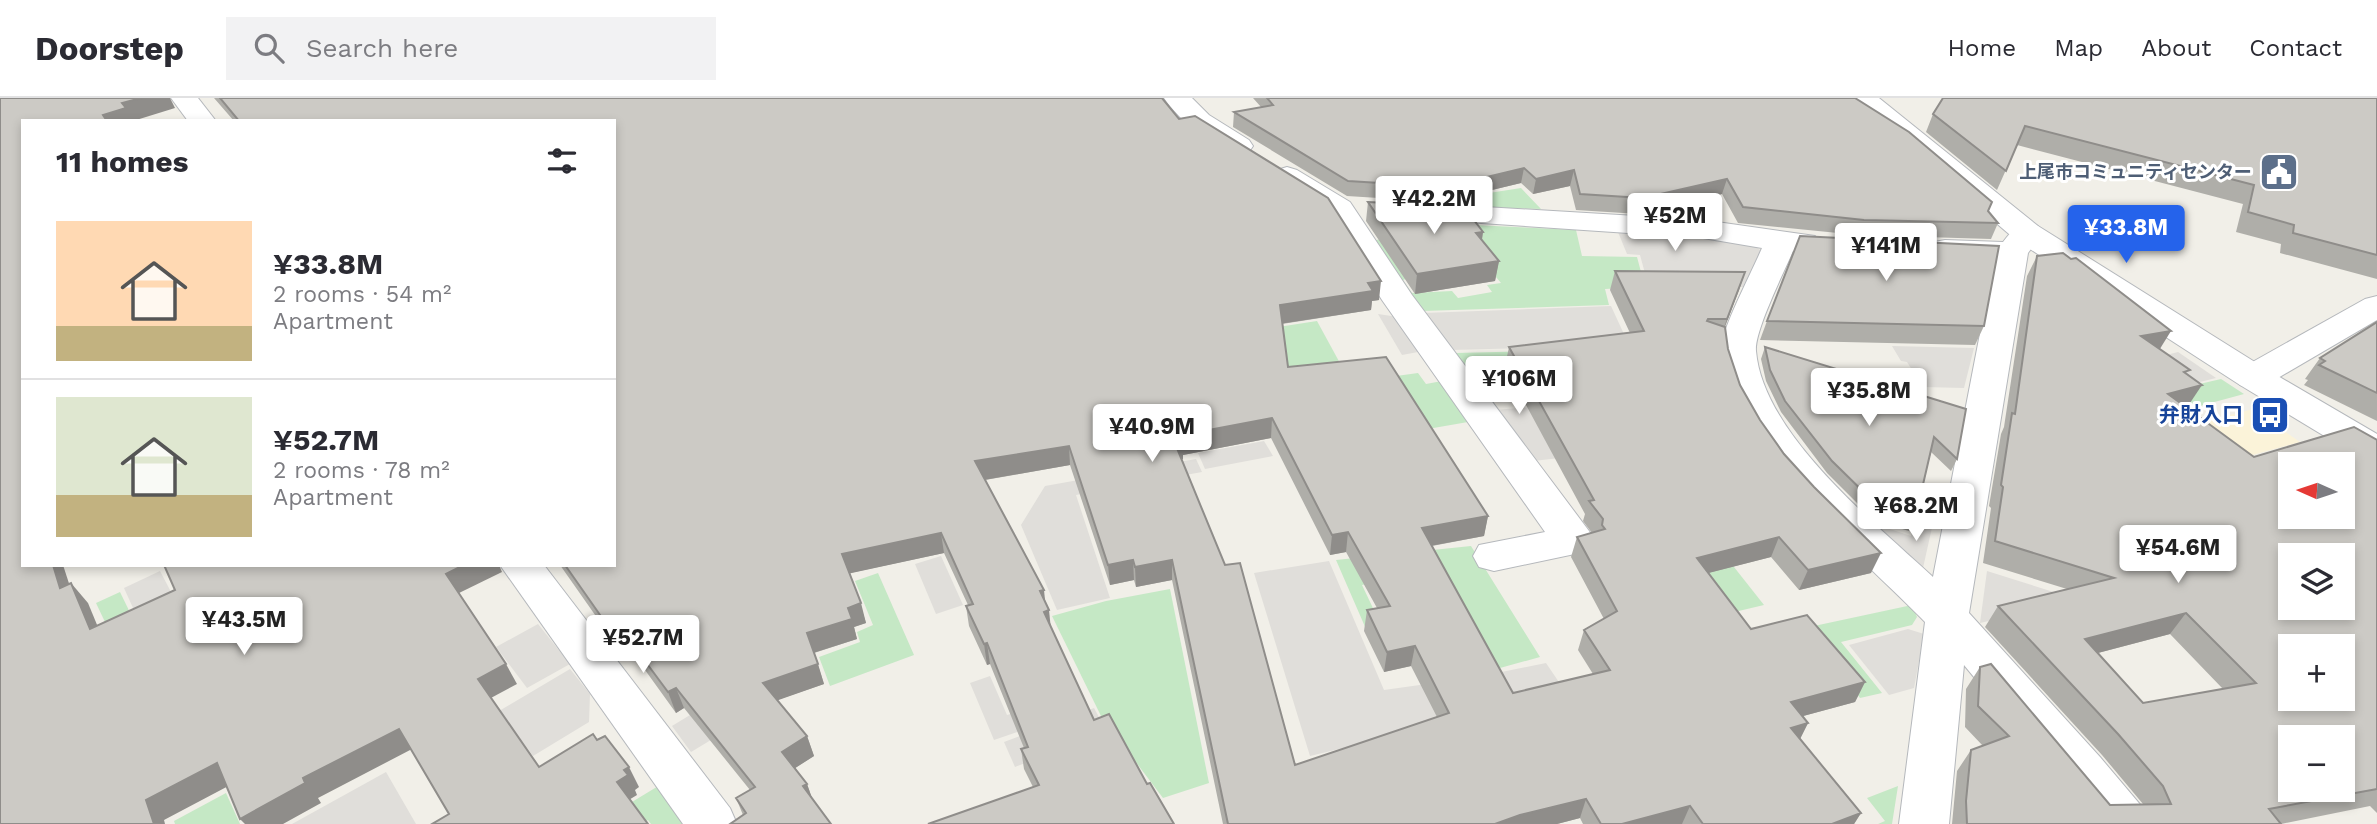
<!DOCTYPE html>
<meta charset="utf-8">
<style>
:root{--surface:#fff;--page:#f2f2f3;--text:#2b2b33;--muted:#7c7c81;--line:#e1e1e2;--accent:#2563eb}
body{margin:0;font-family:"Work Sans","Noto Sans JP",sans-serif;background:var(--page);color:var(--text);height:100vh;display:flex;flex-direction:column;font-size:26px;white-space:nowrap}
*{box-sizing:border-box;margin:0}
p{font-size:23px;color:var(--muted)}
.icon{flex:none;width:38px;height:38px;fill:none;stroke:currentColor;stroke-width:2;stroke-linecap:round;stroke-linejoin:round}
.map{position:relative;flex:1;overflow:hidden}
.sheet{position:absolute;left:21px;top:21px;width:595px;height:448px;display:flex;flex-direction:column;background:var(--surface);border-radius:0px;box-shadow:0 4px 10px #0003}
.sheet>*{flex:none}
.needle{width:46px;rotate:273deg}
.tools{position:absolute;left:2278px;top:354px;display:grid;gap:14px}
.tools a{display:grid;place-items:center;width:77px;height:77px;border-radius:0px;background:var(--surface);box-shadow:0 4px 10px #0003;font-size:35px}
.price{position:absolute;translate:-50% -60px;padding:0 16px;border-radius:7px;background:#fff;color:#222;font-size:23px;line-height:46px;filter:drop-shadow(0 2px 4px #0008)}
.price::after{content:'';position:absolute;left:50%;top:42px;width:21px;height:16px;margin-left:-10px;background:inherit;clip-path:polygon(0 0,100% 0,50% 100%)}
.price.selected{background:var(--accent);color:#fff}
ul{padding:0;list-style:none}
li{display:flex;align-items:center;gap:21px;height:175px;padding:0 35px}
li+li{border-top:2px solid var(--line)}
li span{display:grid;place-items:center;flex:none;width:196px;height:140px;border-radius:0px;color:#555}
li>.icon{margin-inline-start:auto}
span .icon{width:84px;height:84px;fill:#fffc;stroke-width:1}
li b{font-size:30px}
h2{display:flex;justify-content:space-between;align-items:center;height:84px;padding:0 35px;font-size:30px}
header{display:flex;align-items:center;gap:42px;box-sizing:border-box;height:98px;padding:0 35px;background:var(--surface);border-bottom:2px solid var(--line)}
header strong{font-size:33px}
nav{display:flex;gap:38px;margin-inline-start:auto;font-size:24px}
.search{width:490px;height:63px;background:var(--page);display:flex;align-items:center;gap:18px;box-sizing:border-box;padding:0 24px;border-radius:0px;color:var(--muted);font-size:26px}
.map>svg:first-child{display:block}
.industrial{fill:#e0deda}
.green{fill:#c5e8c5;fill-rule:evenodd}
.sand{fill:#fbf3d9}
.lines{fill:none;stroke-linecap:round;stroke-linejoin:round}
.minor-casing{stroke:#b5b8bc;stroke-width:2}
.tertiary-casing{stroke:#b5b8bc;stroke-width:2}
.minor{fill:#fff;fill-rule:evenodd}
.tertiary{fill:#fff;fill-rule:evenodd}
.wall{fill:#afaea9;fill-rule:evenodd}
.shaded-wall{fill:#8f8d8a}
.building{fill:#cccac5;stroke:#8f8d8a;stroke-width:2;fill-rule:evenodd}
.labels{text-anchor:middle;stroke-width:6;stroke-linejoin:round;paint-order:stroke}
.far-service-label{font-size:18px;font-weight:bold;fill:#4e5e75;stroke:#fff;text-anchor:end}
.transit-label{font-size:21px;font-weight:bold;fill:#164399;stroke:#fff;text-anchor:end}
</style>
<header>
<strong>Doorstep</strong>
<div class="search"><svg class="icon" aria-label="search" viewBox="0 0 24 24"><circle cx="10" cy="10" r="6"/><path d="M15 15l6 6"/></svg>Search here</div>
<nav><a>Home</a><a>Map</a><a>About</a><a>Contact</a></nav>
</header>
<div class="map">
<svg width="2377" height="726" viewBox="0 0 2377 726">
<rect width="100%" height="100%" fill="#f1efe8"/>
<g class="industrial">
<polygon points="1618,134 1749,145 1762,153 1743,189 1649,190 1640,157 1627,156"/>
<polygon points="1611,208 1629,247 1451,252 1423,215"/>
<polygon points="1378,216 1398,219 1418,254 1402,257"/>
<polygon points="1892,248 1974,250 1964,290 1923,289 1907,264 1901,263"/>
<polygon points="2178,254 2216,280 2180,289 2143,263"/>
<polygon points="1534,309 1560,360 1533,363 1494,312"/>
<polygon points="1264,343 1273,358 1205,371 1198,355"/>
<polygon points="1196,361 1202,374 1076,397 1110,500 1057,512 1021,427 1045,388"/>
<polygon points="1920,402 1937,407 1921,479 1872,425 1911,438"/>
<polygon points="941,458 963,507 936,516 915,466"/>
<polygon points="1329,463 1384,592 1477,579 1546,565 1567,596 1310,658 1254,475"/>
<polygon points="160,473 181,513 143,532 124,490"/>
<polygon points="1987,473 2079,502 1980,525"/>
<polygon points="538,526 570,566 527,590 496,549"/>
<polygon points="1908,531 1924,536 1914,590 1889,597 1849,547"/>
<polygon points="570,571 590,596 589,624 533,658 516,635 505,641 489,619"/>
<polygon points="990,578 1007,617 1022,613 1029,630 994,642 970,585"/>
<polygon points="731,592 759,613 691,654 672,628"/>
<polygon points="1094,610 1107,634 1015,669 1004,644"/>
<polygon points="386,674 416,726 292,726"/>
</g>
<g class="green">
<polygon points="1521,90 1541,111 1473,109 1462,95 1484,91 1489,95"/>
<path d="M1389,123l187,9 6,26 55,1 8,30 -40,2 4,16 -187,6 -51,-70 26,-5zM1477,156l24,29 -14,2 5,7 -34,6 -6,-7 -40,2 -9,-13z"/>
<polygon points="1317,223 1341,267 1261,281 1253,233"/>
<polygon points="1582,252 1469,273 1456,255"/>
<polygon points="1418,275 1426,286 1442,283 1468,324 1422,332 1389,279"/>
<polygon points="2221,281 2244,296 2196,309 2179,296 2178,291"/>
<polygon points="1700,426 1764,507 1650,534"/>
<polygon points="1471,448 1540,559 1482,575 1433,473 1362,487 1381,527 1366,531 1336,462"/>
<polygon points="878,475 914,557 830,588 819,559 860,544 857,534 873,527 855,483"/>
<polygon points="1170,491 1209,685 1163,700 1101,618 1052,518 1106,503"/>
<polygon points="120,494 138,531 114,543 96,505"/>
<polygon points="1912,507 1917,519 1912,527 1841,544 1882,595 1860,600 1835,567 1814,528"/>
<polygon points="660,687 688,726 651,726 648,722 642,726 627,707"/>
<polygon points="1898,688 1892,726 1878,726 1885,723 1867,700"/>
<polygon points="226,695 240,726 175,726 174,723"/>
</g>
<polygon class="sand" points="2253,311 2300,344 2227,364 2181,330"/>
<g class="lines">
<g class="minor-casing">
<g id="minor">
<polygon points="171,0 198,0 216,23 188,23"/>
<path d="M1164,0h28l17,17 40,25 4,6 -4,6c-28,7 -70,-32 -85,-54z"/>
<polygon points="1287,69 1297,72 1350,104 1412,197 1589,433 1595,443 1589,453 1494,473 1479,469 1473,458 1479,447 1545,434 1382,202 1328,116 1277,84 1272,78 1277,72"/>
<path d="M1418,105l285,17 112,16 5,7 -5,7 -22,1c-9,21 -39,81 -37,100 7,83 119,172 177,226l61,-316 -60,-5 -5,-7 5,-7 11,-2 58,2c11,-14 17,-20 35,-16l5,7 -15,20 -59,360 131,144 43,51 7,16h-55l-131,-159 -15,159h-50l26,-202c-65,-67 -182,-160 -201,-254 -1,-6 -4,-14 -3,-21 3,-23 31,-75 41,-99l-59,-10 -296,-20 -4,-6 4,-6z"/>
<polygon points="2377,198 2377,222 2266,287 2253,290 2240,287 2235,279 2240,271 2365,201"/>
<polygon points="500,467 544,467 730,710 737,726 683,726"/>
</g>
</g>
<g class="tertiary-casing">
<polygon id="tertiary" points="1850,0 1879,0 2038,128 2266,271 2377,336 2377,366 2364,362 2240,287 2016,142"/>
</g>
<use href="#minor" class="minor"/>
<use href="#tertiary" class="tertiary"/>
</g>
<g class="wall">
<path d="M214,0h948l17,21 200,181 -7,1 -1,9 -89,14 6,43 200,149 -4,20 -52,10 81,147 80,-19 -15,-24 6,-20 20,-11 -33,-62 6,-20 15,-4 -9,-12 2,-7 -80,-148 4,-19 121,-14 -20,-43 5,-19 130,1 -20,55 3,22 12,36 20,35 111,153 -72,17 -28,-33 -63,16 43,56 114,53 -10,20 -52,14 5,7 -8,16 61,74 -7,11h-271l-3,-6 -23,6h-334l-51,-244 -36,7 -2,-7 -24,5 -40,-120 -85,15 60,122 6,26 43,92 53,64 27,40 -141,-37 -9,-18 -3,-20 3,-1 -34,-84 -3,1 -18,-39 -3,-20 2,-1 -24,-52 -94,20 16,50 -12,4 3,12 -43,14 10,31 -47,16 30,36 7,20 -19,12 12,16 5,14 -69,17 -7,-17 14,-8 -66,-82 -8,5 -54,-75 -8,4 -54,-77h54v-444h-380zM1271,340l59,117 16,-3 31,56 -10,2 -3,21 20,41 27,-6 26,51 -142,48 -113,-306h1v-4z"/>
<polygon points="1253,0 1855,0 1988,113 1998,125 1991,141 1858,137 1738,125 1722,96 1639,116 1576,112 1570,88 1533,96 1521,85 1442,104 1347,98 1233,29 1234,14 1261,9"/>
<polygon points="2377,0 2377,181 2280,155 2281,146 2236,134 2243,106 2017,47 1997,92 1926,34 1933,16"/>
<polygon points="1368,104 1483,134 1482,142 1499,163 1495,183 1415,196 1366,123"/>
<path d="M2037,158l123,93 27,25 1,32 -2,1 68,50 123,-17v373l-7,-7 -89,18h-329l5,-53 14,-21 12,-4 -18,-19 1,-38 14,-22 130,138 33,-1 -41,-49 -117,-128 13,-21 69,-17 -84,-26 8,-55 -2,-2 12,-72 3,-7 23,-151zM2170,536l53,55 -80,14 -45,-50z"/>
<polygon points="1767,223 1984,228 1975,247 1760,242"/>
<polygon points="2377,224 2377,323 2304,287 2308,282 2305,281 2320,260"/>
<polygon points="1765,249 1966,311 1957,361 1951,373 1931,354 1915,421 1909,433 1875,423 1827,375 1781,314 1766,283 1761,261"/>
</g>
<g class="shaded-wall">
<polygon points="141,0 170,0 175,10 133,23 107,23 103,17 122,5"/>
<polygon points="1524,70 1521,85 1442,104 1445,89"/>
<polygon points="1574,72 1570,88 1533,96 1536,81"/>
<polygon points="1727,81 1722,96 1639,116 1643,100"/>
<polygon points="1483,134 1480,153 1476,135"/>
<polygon points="1499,163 1495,183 1415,196 1417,176"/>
<polygon points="1745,174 1739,192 1720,241 1727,221"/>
<polygon points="1381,183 1379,202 1372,203 1371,212 1279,226 1280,207 1368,185"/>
<polygon points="2171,233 2158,254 2141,238"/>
<polygon points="2202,287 2188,308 2155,316 2168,296"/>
<polygon points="1272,320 1271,340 1183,357 1183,361 1174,363 1174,343 1182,337"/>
<polygon points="1069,348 1070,367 978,383 975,363"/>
<polygon points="1488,418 1484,438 1419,450 1422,430"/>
<polygon points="1348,434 1346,454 1330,457 1332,437"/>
<polygon points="941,435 944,455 847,476 842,456"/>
<polygon points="1779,439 1771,459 1689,480 1697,460"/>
<polygon points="1881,455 1871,475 1799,492 1808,472"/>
<polygon points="1133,462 1134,482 1110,487 1108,467"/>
<polygon points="1172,462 1172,482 1136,489 1135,469"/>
<polygon points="53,467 63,467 77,510 60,490"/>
<polygon points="464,467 499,467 502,474 457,496 446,476"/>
<polygon points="71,485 88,505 107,551 90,531"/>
<polygon points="1044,492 1046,512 1040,493"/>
<polygon points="861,505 866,525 854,529 857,541 813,555 807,535 848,510"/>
<polygon points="1049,512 1051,532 1044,514"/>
<polygon points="2186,515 2170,536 2071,562 2085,541"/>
<polygon points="613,520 622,540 614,544 605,524"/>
<polygon points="987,545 990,566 987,567 984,546"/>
<polygon points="1415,548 1411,568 1384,574 1387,554"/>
<polygon points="506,566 517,586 489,601 478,581"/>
<polygon points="818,566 824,586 770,605 763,585"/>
<polygon points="1865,584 1855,604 1781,624 1791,604"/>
<polygon points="676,590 684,610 676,615 668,594"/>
<polygon points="1808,625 1798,645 1791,630"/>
<polygon points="399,631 412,651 318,700 321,705 283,726 245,726 240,721 303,680"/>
<polygon points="807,638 814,658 789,674 782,654"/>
<polygon points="217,665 234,685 164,722 165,726 154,726 146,702"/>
<polygon points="629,669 639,689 635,692 637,697 627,703 617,684 624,672"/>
<polygon points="807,686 814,706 803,688"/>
<polygon points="1586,701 1580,720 1557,726 1495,726 1520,717"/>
<polygon points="1690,708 1682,726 1622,726"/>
<polygon points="1861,715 1854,726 1832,726"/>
</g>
<g class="building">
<polygon points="0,0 141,0 122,5 126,10 103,17 107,23 23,23 23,467 53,467 60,490 71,485 90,531 175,492 164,467 464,467 446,476 506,566 478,581 539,669 593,636 597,642 605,638 629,669 624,672 628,677 617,684 648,726 432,726 449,716 399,631 303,680 305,685 240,721 217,665 146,702 154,726 0,726"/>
<path d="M220,0h942l17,21 16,-3 133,82 53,83 -13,2 5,8 -93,14 8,62 98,-10 102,159 -66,12 91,165 97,-23 -26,-40 33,-19 -40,-74 28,-8 -3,-4 1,-6 -14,-18 5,-1 -85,-153 135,-16 -29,-60 130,1 -18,47h-19l-1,2 18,6 3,22 12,36 20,35 24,34 30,33 67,66 -73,17 -29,-33 -82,21 54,71 56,-14 58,67 -74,20 17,21 -17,5 70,85 -29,11h-129l-13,-18 -68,18h-21l-15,-25 -66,16 -25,9h-267l-56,-264 -37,7 -2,-7 -25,5 -39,-119 -94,15 69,129 -4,1 9,19 -5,2 50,108 15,-6 38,70 3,-1 24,41h-246l111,-39 -18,-36 7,-2 -41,-104 -3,1 -18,-38 7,-2 -32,-71 -99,21 19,49 -13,5 4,11 -45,14 11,31 -55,19 44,53 -25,16 25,32 -4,2 28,38h-101l16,-11 -10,-15 19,-11 -79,-99 -8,4 -55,-74 -8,4 -40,-57h49v-444h-375zM1272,320l60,117 16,-3 42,74 -23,4 20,42 28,-6 34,67 -154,52 -55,-202 -15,2 -51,-124 9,-2 -1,-4z"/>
<polygon points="1267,0 1855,0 1909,34 1992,104 1988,113 1998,125 1864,122 1743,109 1727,81 1643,100 1580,96 1574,72 1536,81 1524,70 1445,89 1348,83 1234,14 1273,7"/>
<polygon points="1943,0 2377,0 2377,157 2293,135 2294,127 2248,114 2254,87 2025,28 2006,73 1933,16"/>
<polygon points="1368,104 1464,109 1483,134 1476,135 1499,163 1417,176"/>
<polygon points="1800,138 1999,148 1984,228 1767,223"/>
<path d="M2063,155l8,6 5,-1 95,73 -30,5 49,34 -6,2 18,13 -34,9 86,63 100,-30 23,13v349l-108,20 12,15h-314l-1,-23 5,-51 38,-14 -31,-30 2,-39 11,-3 119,141 61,-1 -8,-18 -45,-52 -120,-128 116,-28 -119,-37 8,-54 -2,-2 11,-72 3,1 22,-158zM2291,366h52v52h-52zM2291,457h52v52h-52zM2186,515l70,70 -113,20 -58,-64zM2291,548h52v52h-52zM2291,639h52v52h-52z"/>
<polygon points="2377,224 2377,295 2319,267 2325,263 2320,260"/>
<polygon points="1765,249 1966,311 1957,361 1934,339 1915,421 1881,411 1832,363 1785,303 1770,272"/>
</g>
<defs>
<g id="civic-square" transform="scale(2.0125)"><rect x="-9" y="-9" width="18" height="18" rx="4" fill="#5c6f8a" stroke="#fff"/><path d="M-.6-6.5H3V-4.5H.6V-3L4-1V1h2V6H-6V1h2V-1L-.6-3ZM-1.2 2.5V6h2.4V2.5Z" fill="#fff"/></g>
<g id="bus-square" transform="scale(2.0125)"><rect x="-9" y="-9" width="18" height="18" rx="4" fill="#1a4fb4" stroke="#fff"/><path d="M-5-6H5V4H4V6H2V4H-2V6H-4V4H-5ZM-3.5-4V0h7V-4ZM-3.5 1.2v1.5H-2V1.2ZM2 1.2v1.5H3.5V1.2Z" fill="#fff"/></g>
</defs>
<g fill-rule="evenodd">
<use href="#civic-square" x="2279" y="74"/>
<use href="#bus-square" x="2270" y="317"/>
</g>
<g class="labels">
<g class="far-service-label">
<text x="2252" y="80">上尾市コミュニティセンター</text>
</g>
<g class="transit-label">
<text x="2243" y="324">弁財入口</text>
</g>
</g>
</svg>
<div class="tools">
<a><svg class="needle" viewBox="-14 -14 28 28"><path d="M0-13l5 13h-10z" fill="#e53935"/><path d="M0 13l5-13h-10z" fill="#7c7c81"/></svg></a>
<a><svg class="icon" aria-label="layers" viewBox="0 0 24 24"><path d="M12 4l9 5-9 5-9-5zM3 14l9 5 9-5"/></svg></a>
<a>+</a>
<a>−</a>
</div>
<b class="price" style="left:1434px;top:138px">¥42.2M</b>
<b class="price" style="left:1675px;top:155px">¥52M</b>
<b class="price selected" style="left:2126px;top:167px">¥33.8M</b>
<b class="price" style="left:1886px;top:185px">¥141M</b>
<b class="price" style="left:1519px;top:318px">¥106M</b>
<b class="price" style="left:1869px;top:330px">¥35.8M</b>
<b class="price" style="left:1152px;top:366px">¥40.9M</b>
<b class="price" style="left:1916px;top:445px">¥68.2M</b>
<b class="price" style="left:2178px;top:487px">¥54.6M</b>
<b class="price" style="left:244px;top:559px">¥43.5M</b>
<b class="price" style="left:643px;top:577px">¥52.7M</b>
<section class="sheet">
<h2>11 homes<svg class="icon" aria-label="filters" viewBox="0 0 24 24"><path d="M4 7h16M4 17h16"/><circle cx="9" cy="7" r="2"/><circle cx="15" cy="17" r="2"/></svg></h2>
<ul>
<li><span style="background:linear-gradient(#ffd9b3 75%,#c2b280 0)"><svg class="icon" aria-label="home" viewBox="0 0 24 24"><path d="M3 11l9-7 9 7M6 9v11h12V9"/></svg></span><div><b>¥33.8M</b><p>2 rooms · 54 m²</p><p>Apartment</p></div></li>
<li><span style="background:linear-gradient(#dfe7d0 70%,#c2b280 0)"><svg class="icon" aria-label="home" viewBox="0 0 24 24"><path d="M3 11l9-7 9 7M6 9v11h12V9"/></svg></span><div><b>¥52.7M</b><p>2 rooms · 78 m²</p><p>Apartment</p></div></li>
</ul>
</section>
</div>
